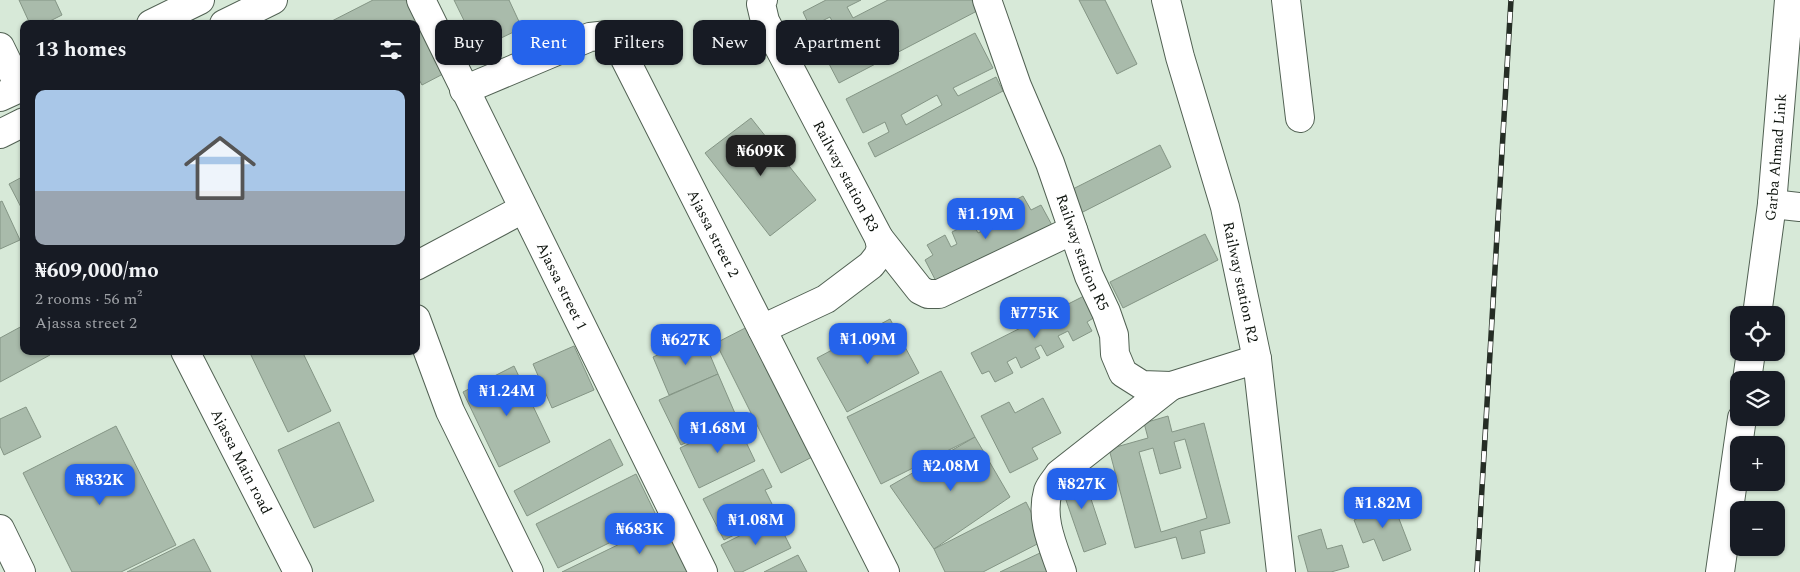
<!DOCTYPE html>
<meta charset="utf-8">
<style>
:root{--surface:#171b24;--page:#20242c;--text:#f1f3f6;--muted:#9ea1a6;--line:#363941;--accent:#2563eb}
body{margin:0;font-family:Spectral,serif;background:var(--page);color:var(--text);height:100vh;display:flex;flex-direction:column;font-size:19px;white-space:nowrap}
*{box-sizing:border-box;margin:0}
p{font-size:16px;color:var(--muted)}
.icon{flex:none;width:28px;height:28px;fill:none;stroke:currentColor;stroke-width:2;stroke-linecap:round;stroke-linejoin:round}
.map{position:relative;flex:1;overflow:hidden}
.side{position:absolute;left:20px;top:20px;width:400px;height:335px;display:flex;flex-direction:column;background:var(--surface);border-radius:10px;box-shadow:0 1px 4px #0004}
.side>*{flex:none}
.banner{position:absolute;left:435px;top:20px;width:475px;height:45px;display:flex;gap:10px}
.tools{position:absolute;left:1730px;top:306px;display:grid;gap:10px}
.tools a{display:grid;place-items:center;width:55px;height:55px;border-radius:10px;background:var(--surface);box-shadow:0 1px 4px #0004;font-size:25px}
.price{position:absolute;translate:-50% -42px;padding:0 11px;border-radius:10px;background:var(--accent);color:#fff;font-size:16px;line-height:32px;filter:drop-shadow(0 1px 2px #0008)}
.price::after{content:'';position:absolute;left:50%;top:30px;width:15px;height:11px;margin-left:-8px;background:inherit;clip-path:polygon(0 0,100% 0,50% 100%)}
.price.selected{background:#222;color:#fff}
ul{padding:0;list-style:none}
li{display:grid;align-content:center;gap:10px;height:265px;padding:0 15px}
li+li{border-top:1px solid var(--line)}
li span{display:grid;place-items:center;height:155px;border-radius:10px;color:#555}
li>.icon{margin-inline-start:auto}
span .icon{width:90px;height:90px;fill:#fffc;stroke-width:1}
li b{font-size:21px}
h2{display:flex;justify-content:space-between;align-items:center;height:60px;padding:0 15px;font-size:21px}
.chip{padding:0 18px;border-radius:10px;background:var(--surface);box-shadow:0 1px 4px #0004;font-size:18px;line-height:45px}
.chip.selected{background:var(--accent);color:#fff}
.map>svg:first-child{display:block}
.building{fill:#a9bbab;stroke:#849585;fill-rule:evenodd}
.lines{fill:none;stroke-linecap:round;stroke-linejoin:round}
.minor-casing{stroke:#516153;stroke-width:30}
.tertiary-casing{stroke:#516153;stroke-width:30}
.primary-casing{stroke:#516153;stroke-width:30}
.minor{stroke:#fff;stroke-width:28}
.tertiary{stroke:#fff;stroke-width:28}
.primary{stroke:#fff;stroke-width:28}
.rail-casing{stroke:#252d25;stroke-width:5.5}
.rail{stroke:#fff;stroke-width:4;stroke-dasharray:11;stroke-linecap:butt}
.labels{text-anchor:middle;stroke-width:4.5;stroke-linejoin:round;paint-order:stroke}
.street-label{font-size:15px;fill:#0d130d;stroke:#fff}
</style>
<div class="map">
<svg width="1800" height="572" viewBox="0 0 1800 572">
<rect width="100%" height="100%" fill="#d7e9d8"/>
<g class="building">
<polygon points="19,0 55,0 62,15 44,24 30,24"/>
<polygon points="373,0 406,0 443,74 422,85 416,74 416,24 326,24"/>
<polygon points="454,0 509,0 522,28 478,49"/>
<polygon points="826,0 861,0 847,7 853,18 888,0 972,0 977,11 839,83 815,37 835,27 830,17 810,27 803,12"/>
<polygon points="1079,0 1105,0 1137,64 1117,74"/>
<path d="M975,33l18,35 -40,20 5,8 38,-19 7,14 -128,66 -7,-14 21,-11 -4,-10 -22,11 -17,-34zM937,95l5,10 -36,20 -5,-10z"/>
<polygon points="751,118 816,200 770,236 705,153"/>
<polygon points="1160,145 1171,167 1077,215 1065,193"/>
<polygon points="24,176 24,213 9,184"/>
<polygon points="1023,196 1031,210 1041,205 1053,227 938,285 925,260 933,255 927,245 945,235 951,247 957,244 952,232 972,222 978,233 984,230 979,219 996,210 1002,222 1010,218 1003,206"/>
<polygon points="2,201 20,240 0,249 0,202"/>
<polygon points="1205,234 1218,260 1123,308 1110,282"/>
<polygon points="1084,296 1095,317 1087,322 1092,331 1073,341 1068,331 1058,336 1064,347 1047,356 1041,345 1035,348 1040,358 1021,368 1016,357 1007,362 1013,373 995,382 989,371 982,374 971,353"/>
<polygon points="890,319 919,373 847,412 817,358"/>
<polygon points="24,325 24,351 48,351 50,355 0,382 0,338"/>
<polygon points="751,325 816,455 781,473 716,343"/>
<polygon points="702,336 718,374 669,395 653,357"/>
<polygon points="574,346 594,390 552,408 533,364"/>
<polygon points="253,351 302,351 331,411 288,432 250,353"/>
<polygon points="514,366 550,442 499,467 463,392"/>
<polygon points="941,371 975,437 881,484 847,417"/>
<polygon points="718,374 737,418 681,445 659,400"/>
<polygon points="1043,398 1061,433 1032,448 1038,459 1010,473 981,416 1009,402 1015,413"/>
<polygon points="26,407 41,437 4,455 0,446 0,419"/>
<path d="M1168,416l4,16 32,-9 26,100 -30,8 5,22 -23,6 -6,-22 -41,11 -26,-99 39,-11 -4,-15zM1185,439l22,79 -46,14 -22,-80 14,-4 7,26 21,-6 -7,-26z"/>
<polygon points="736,421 755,461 699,488 680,448"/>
<polygon points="339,422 374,501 314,528 278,450"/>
<polygon points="116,426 176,545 121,572 72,572 23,473"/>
<polygon points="975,437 1010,497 934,549 890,486"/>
<polygon points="610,439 623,465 527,516 514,491"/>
<polygon points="763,469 772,487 765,490 777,514 724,540 703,499"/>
<polygon points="1081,469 1106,544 1084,552 1058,477"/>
<polygon points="636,474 658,519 558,568 536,524"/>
<polygon points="1391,498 1411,550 1383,561 1374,539 1363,543 1354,520 1365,515 1363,509"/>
<polygon points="1026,502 1045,540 983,572 945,572 934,549"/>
<polygon points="776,518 791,548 742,572 735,572 721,545"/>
<polygon points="667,521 690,570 686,572 562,572"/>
<polygon points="1321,529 1327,549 1342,545 1349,567 1331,572 1308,572 1298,536"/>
<polygon points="194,539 211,572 127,572"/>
<polygon points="1040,553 1049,572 1000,572"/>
<polygon points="798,555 807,572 764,572"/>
</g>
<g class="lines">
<g class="minor-casing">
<g id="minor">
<path id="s1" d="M421,0l282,572"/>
<path id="s2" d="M987,0l30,86 33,77 39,113 17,36 8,23 1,19 8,19 19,12 29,1 86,-27"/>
<path id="s3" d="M1166,0l14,57 45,150 32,152 24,213"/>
<polyline points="1286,0 1300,118"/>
<polyline points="0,47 20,88"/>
<path id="s4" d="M464,90l126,-53 18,-2 10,10 267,527"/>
<polyline points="1772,204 1800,207"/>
<polyline points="879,238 920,290 928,294 939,294 1073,230"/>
<polyline points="416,266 523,209"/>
<path id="s5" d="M1757,315l15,-111 17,-204"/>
<polyline points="416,319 450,411 529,572"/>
<polyline points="762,329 826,299 871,265 878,256 881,248 879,238 765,21 761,4 763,0"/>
<polyline points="1747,380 1751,352"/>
<polyline points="0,529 21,572"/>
<path d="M1062,572c-9,-26 -22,-53 -14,-81 2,-6 8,-12 11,-17l112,-88"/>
<polyline points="1720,572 1742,418"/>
</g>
</g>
<g class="tertiary-casing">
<g id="tertiary">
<path id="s6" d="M185,351l113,221"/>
</g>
</g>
<g class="primary-casing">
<g id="primary">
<polyline points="151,24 200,0"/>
<polyline points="224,24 273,0"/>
<polyline points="0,97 24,86"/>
<polyline points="0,134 24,122"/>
</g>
</g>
<use href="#minor" class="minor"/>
<use href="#tertiary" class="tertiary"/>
<use href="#primary" class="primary"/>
<g class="rail-casing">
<polyline id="rail" points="1477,572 1511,0"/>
</g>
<use href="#rail" class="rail"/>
</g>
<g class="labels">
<g class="street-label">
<text dy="5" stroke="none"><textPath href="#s5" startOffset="159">Garba Ahmad Link</textPath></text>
<text transform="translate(846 176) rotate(62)" y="5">Railway station R3</text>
<text dy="5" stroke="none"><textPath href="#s4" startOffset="380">Ajassa street 2</textPath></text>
<text dy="5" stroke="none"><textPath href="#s2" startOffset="270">Railway station R5</textPath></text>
<text dy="5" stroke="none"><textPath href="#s3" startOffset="292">Railway station R2</textPath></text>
<text dy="5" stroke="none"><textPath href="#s1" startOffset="319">Ajassa street 1</textPath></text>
<text dy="5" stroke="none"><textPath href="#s6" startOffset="124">Ajassa Main road</textPath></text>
</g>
</g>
</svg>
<div class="tools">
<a><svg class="icon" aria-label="locate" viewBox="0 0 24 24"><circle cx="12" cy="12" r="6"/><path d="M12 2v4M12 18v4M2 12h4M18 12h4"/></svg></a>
<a><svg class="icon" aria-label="layers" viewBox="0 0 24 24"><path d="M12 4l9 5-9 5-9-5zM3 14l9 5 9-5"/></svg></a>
<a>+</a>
<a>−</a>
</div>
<b class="price selected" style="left:761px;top:177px">₦609K</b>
<b class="price" style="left:986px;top:240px">₦1.19M</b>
<b class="price" style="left:1035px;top:339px">₦775K</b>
<b class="price" style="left:868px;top:365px">₦1.09M</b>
<b class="price" style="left:686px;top:366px">₦627K</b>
<b class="price" style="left:507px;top:417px">₦1.24M</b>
<b class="price" style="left:718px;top:454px">₦1.68M</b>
<b class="price" style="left:951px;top:492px">₦2.08M</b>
<b class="price" style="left:100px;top:506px">₦832K</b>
<b class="price" style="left:1082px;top:510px">₦827K</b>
<b class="price" style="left:1383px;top:529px">₦1.82M</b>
<b class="price" style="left:756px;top:546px">₦1.08M</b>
<b class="price" style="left:640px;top:555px">₦683K</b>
<div class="banner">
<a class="chip">Buy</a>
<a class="chip selected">Rent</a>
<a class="chip">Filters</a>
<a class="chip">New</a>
<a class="chip">Apartment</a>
</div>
<section class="side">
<h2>13 homes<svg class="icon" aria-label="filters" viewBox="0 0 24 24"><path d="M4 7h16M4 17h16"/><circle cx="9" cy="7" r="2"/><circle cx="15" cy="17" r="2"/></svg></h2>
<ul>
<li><span style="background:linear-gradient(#a9c7e8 65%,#9aa5b1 0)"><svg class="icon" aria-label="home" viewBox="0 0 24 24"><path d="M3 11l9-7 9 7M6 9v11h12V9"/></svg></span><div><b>₦609,000/mo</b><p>2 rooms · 56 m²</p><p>Ajassa street 2</p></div></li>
</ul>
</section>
</div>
